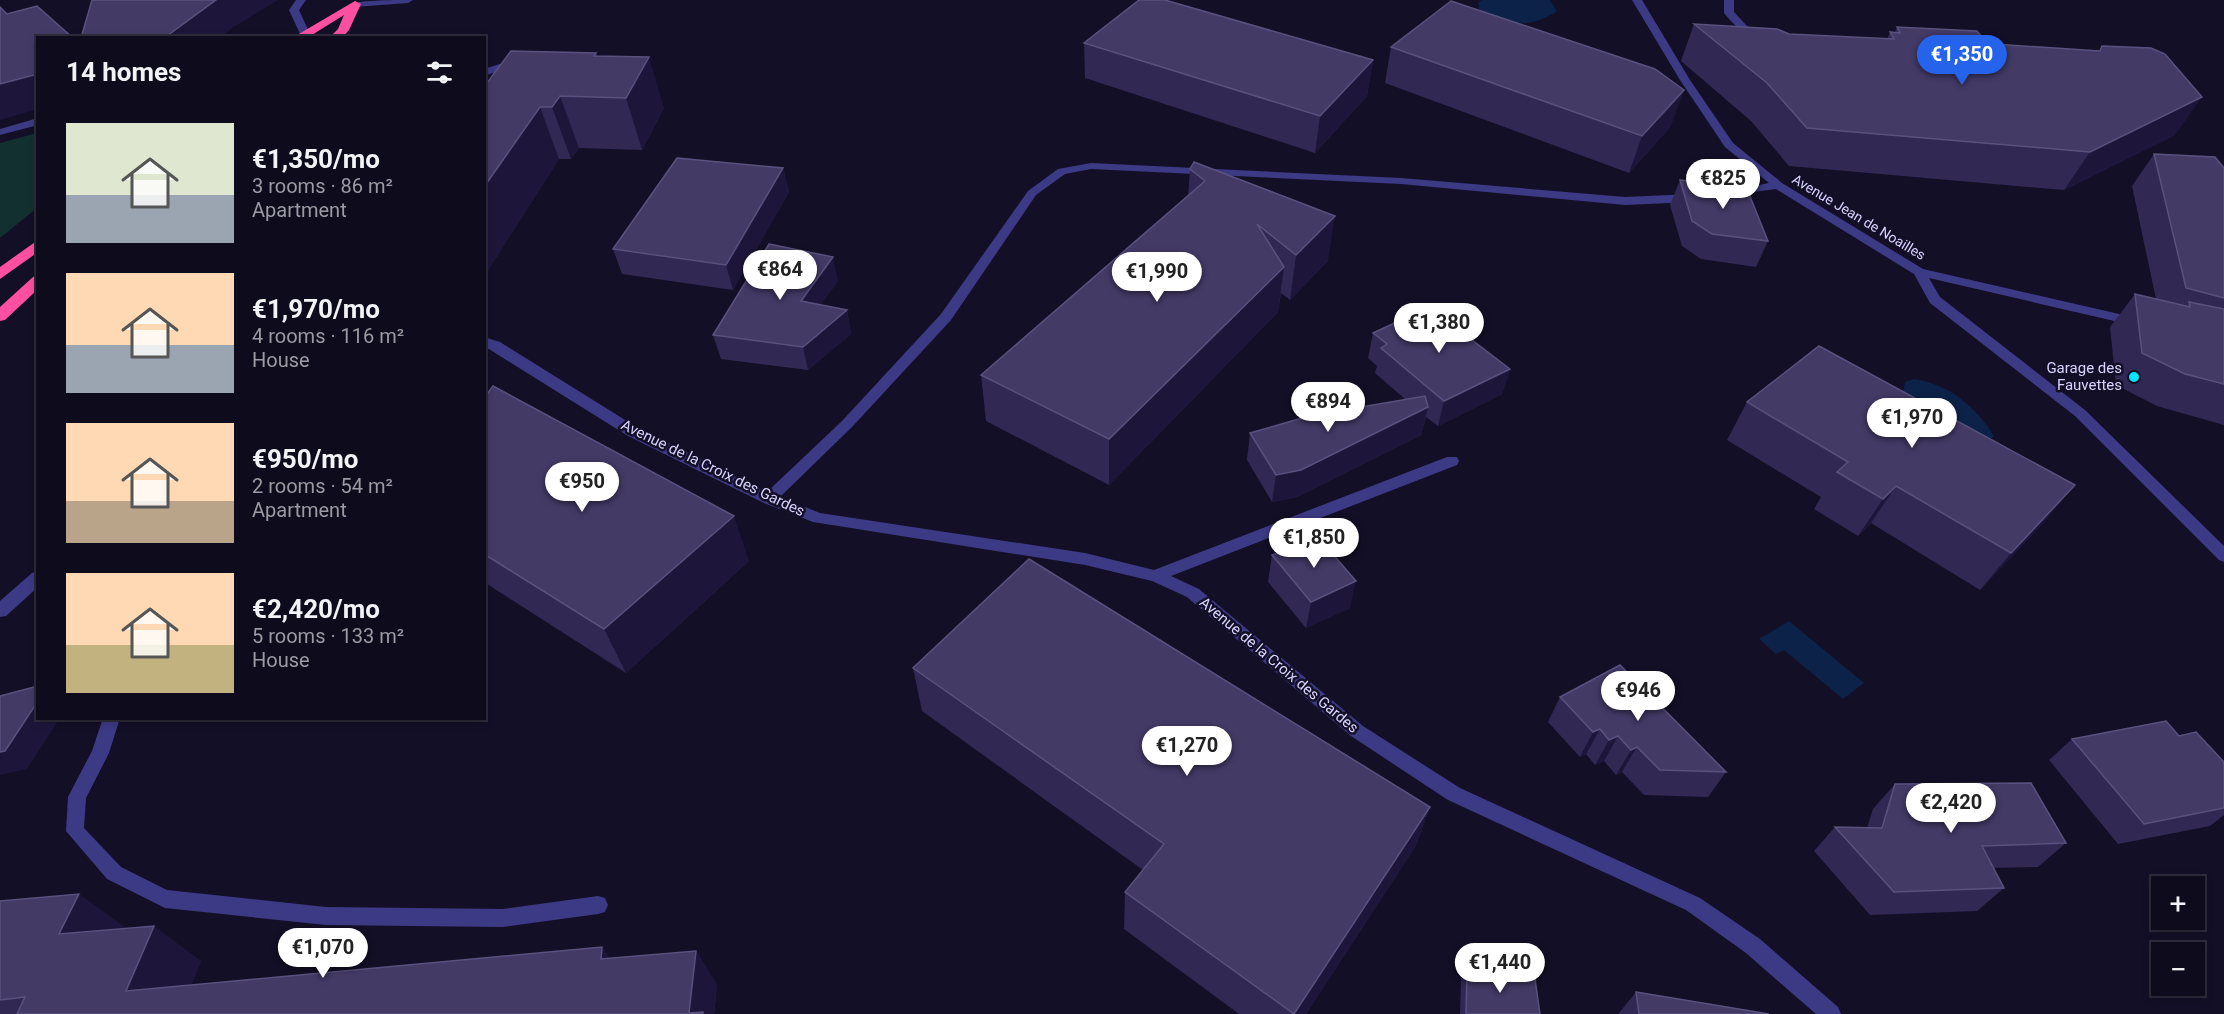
<!DOCTYPE html>
<meta charset="utf-8">
<style>
:root{--surface:#0e0b1c;--page:#1c1929;--text:#f1f3f6;--muted:#9b9ba3;--line:#2e2b3b;--accent:#2563eb}
body{margin:0;font-family:Roboto,sans-serif;background:var(--page);color:var(--text);height:100vh;display:flex;flex-direction:column;font-size:22px;white-space:nowrap}
*{box-sizing:border-box;margin:0}
p{font-size:20px;color:var(--muted)}
.icon{flex:none;width:33px;height:33px;fill:none;stroke:currentColor;stroke-width:2;stroke-linecap:round;stroke-linejoin:round}
.map{position:relative;flex:1;overflow:hidden}
.side{position:absolute;left:36px;top:36px;width:450px;height:684px;display:flex;flex-direction:column;background:var(--surface);border-radius:0px;box-shadow:0 3px 9px #0003,0 0 0 2px var(--line)}
.side>*{flex:none}
.fabs{position:absolute;left:2151px;top:876px;display:grid;gap:12px}
.fabs a{display:grid;place-items:center;width:54px;height:54px;border-radius:0px;background:var(--surface);box-shadow:0 3px 9px #0003,0 0 0 2px var(--line);font-size:30px}
.price{position:absolute;translate:-50% -51px;padding:0 14px;border-radius:21px;background:#fff;color:#222;font-size:20px;line-height:39px;filter:drop-shadow(0 2px 3px #0008)}
.price::after{content:'';position:absolute;left:50%;top:36px;width:18px;height:14px;margin-left:-9px;background:inherit;clip-path:polygon(0 0,100% 0,50% 100%)}
.price.on{background:var(--accent);color:#fff}
ul{padding:0;list-style:none}
li{display:flex;align-items:center;gap:18px;height:150px;padding:0 30px}
li span{display:grid;place-items:center;flex:none;width:168px;height:120px;border-radius:0px;color:#555}
li>.icon{margin-inline-start:auto}
span .icon{width:72px;height:72px;fill:#fffc;stroke-width:1}
li b{font-size:26px}
h2{display:flex;justify-content:space-between;align-items:center;height:72px;padding:0 30px;font-size:26px}
.map>svg:first-child{display:block}
.green{fill:#12302f}
.water{fill:#0c2248}
.lines{fill:none;stroke-linecap:round;stroke-linejoin:round}
.minor{fill:#3d3a85;fill-rule:evenodd}
.highway{fill:#ff4fa3;fill-rule:evenodd}
.wall{fill:#312854}
.shaded-wall{fill:#1d163a}
.building{fill:#433a66;stroke:#5a527e;stroke-width:1.5}
.poi-dot{fill:#00e5ff;stroke:#130f26;stroke-width:2}
.labels{text-anchor:middle;stroke-width:5;stroke-linejoin:round;paint-order:stroke}
.far-street-label{font-size:14px;fill:#d9d4ff;stroke:#130f26}
.poi-label{font-size:15px;fill:#d9d4ff;stroke:#130f26;text-anchor:end}
.street-label{font-size:15px;fill:#d9d4ff;stroke:#130f26}
</style>
<div class="map">
<svg width="2224" height="1014" viewBox="0 0 2224 1014">
<rect width="100%" height="100%" fill="#130f26"/>
<polygon class="green" points="37,133 37,208 0,238 0,143"/>
<g class="water">
<path d="M1482,0h68l7,11c-27,18 -52,16 -78,-2l-1,-6z"/>
<path d="M1914,379c35,5 62,28 80,57l-8,7 -83,-50 2,-11z"/>
<polygon points="1789,621 1864,683 1843,699 1784,650 1776,654 1759,639"/>
</g>
<g class="lines">
<g class="minor">
<polygon points="296,0 306,0 299,10 310,34 309,36 301,36 289,10"/>
<path d="M413,0l-5,3 -54,4 -5,-3c12,-4 48,-4 64,-4z"/>
<polygon points="1632,0 1642,0 1690,80 1733,143 1782,183 1923,269 2141,319 2143,322 2141,325 2136,326 1929,278 1940,297 2085,410 2224,546 2224,562 2219,560 2075,416 1930,303 1914,274 1776,189 1724,196 1724,192 1769,183 1725,147 1680,80"/>
<path d="M1724,0h10v12l13,14 17,7v4c-17,2 -30,-12 -40,-24z"/>
<polygon points="519,58 523,59 523,63 484,76 484,69"/>
<polygon points="38,118 38,125 0,135 0,129"/>
<polygon points="1091,163 1401,178 1625,197 1692,194 1698,198 1692,202 1625,205 1401,184 1091,169 1065,174 1036,195 951,320 852,427 780,497 820,513 1085,553 1154,570 1447,457 1457,457 1459,461 1457,465 1171,576 1199,589 1363,726 1460,788 1700,898 1760,939 1838,1007 1841,1014 1816,1014 1746,953 1686,910 1448,800 1351,736 1187,597 1152,581 1085,565 813,522 764,503 628,436 484,346 484,337 500,342 638,428 767,492 842,421 941,314 1028,191 1058,169"/>
<polygon points="38,571 38,587 6,616 0,617 0,601 32,573"/>
<polygon points="103,718 120,718 109,753 86,798 84,828 121,867 167,890 326,907 503,909 598,896 605,898 608,905 605,912 598,914 503,927 326,925 165,908 107,879 66,831 68,797 92,751"/>
</g>
<g class="highway">
<polygon points="355,1 361,4 349,30 342,38 329,38 338,29 344,15 307,38 292,38"/>
<polygon points="38,240 38,252 0,279 0,267"/>
<polygon points="38,275 38,289 5,320 0,321 0,307 33,277"/>
</g>
</g>
<g class="wall">
<polygon points="1694,24 1789,34 1887,39 1890,32 1895,32 1897,27 1981,36 1993,44 2099,51 2102,46 2175,135 2064,190 1789,166 1751,121 1681,61"/>
<polygon points="1084,43 1373,60 1367,96 1315,153 1085,78"/>
<polygon points="1391,47 1671,126 1629,173 1385,83"/>
<polygon points="596,53 597,56 664,108 642,150 579,148 571,159 559,159 488,270 484,270 484,87"/>
<polygon points="2154,154 2224,168 2224,425 2157,406 2116,385 2110,327 2135,294 2156,299 2132,186"/>
<polygon points="783,168 789,192 733,290 622,274 613,249"/>
<polygon points="1190,169 1328,261 1290,300 1281,293 1278,312 1109,485 986,421 981,375 1188,196"/>
<polygon points="1680,180 1724,187 1768,241 1756,267 1701,259 1682,246 1670,205"/>
<polygon points="838,281 820,305 847,310 851,334 808,370 721,359 713,335"/>
<polygon points="1373,333 1510,369 1502,394 1438,426 1426,417 1421,435 1297,497 1272,502 1247,460 1250,433 1406,400 1375,373 1377,366 1368,358"/>
<polygon points="484,398 749,561 626,673 484,582"/>
<polygon points="1747,402 2044,522 1980,590 1871,523 1858,536 1814,509 1821,497 1727,440"/>
<polygon points="1272,555 1350,608 1306,628 1268,582"/>
<polygon points="913,668 1430,807 1415,847 1306,1014 1239,1014 1124,929 1125,892 1143,870 922,711"/>
<polygon points="1560,697 1726,772 1708,797 1644,795 1622,772 1616,775 1604,761 1595,765 1586,754 1580,757 1548,722"/>
<polygon points="2179,736 2224,762 2224,815 2210,826 2118,844 2049,760 2072,739"/>
<polygon points="1895,784 2066,843 2038,867 1993,868 2004,888 1977,911 1870,915 1814,851 1835,827 1867,828 1873,809"/>
<polygon points="0,901 126,928 201,961 191,985 602,947 609,958 696,951 717,985 714,1014 0,1014"/>
<polygon points="1467,968 1540,1014 1460,1014 1461,979"/>
<polygon points="1636,992 1769,1014 1619,1014 1619,1013"/>
</g>
<g class="shaded-wall">
<polygon points="216,0 278,0 232,28 220,38 164,38"/>
<polygon points="649,57 664,108 642,150 626,98"/>
<polygon points="1373,60 1367,96 1315,153 1320,116"/>
<polygon points="38,74 38,109 0,120 0,84"/>
<polygon points="1684,90 1671,126 1629,173 1642,136"/>
<polygon points="560,96 579,148 571,159 552,107"/>
<polygon points="2202,97 2175,135 2064,190 2090,152"/>
<polygon points="540,107 559,159 488,270 484,262 484,187"/>
<polygon points="783,168 789,192 733,290 726,265"/>
<polygon points="1335,216 1328,261 1290,300 1296,255"/>
<polygon points="833,257 838,281 806,325 801,301"/>
<polygon points="1284,267 1278,312 1109,485 1109,439"/>
<polygon points="847,310 851,334 808,370 803,347"/>
<polygon points="1510,369 1502,394 1438,426 1444,401"/>
<polygon points="1428,407 1421,435 1297,497 1272,502 1276,475"/>
<polygon points="2075,485 2044,522 1980,590 2011,553"/>
<polygon points="1896,486 1871,523 1858,536 1883,499"/>
<polygon points="734,516 749,561 626,673 604,629"/>
<polygon points="1356,581 1350,608 1306,628 1311,602"/>
<polygon points="38,701 38,718 60,718 27,769 0,775 0,752"/>
<polygon points="1600,729 1586,754 1580,757 1593,732"/>
<polygon points="1618,736 1604,761 1595,765 1609,740"/>
<polygon points="1637,747 1622,772 1616,775 1631,750"/>
<polygon points="1430,807 1415,847 1306,1014 1294,1014"/>
<polygon points="79,894 129,930 59,934"/>
<polygon points="154,926 201,961 180,1014 126,991"/>
<polygon points="602,947 627,982 601,959"/>
<polygon points="696,951 717,985 714,1014 690,1014 689,1013"/>
</g>
<g class="building">
<polygon points="92,0 216,0 164,38 81,38"/>
<polygon points="1139,0 1165,0 1373,60 1320,116 1084,43"/>
<polygon points="1451,1 1655,69 1684,90 1642,136 1391,47"/>
<polygon points="37,6 73,38 38,38 38,74 0,84 0,7 7,14"/>
<polygon points="1694,24 1777,29 1789,34 1894,39 1890,32 1900,33 1897,27 1977,31 1981,36 1988,37 1993,44 2100,51 2102,46 2151,48 2165,54 2202,97 2090,152 1807,128 1767,83"/>
<polygon points="511,51 596,53 594,56 649,57 626,98 560,96 552,107 540,107 484,187 484,87"/>
<polygon points="2154,154 2215,157 2224,168 2224,298 2186,288"/>
<polygon points="677,158 783,168 726,265 613,249"/>
<polygon points="1194,162 1335,216 1296,255 1257,224 1284,267 1109,439 981,375 1205,181 1190,169"/>
<polygon points="1680,180 1723,184 1724,187 1747,189 1768,241 1712,234 1692,221"/>
<polygon points="769,244 833,257 801,301 847,310 803,347 713,335"/>
<polygon points="2135,294 2190,307 2189,302 2224,309 2224,384 2185,374 2142,353"/>
<polygon points="1429,307 1510,369 1444,401 1381,348 1387,344 1373,333"/>
<polygon points="1819,346 2075,485 2011,553 1896,486 1883,499 1837,472 1848,462 1747,402"/>
<polygon points="493,386 734,516 604,629 484,554 484,398"/>
<polygon points="1425,396 1428,407 1301,470 1276,475 1250,433 1309,416"/>
<polygon points="1318,537 1356,581 1311,602 1272,555"/>
<polygon points="1029,559 1430,807 1294,1014 1125,892 1164,844 913,668"/>
<polygon points="1620,665 1726,772 1660,770 1637,747 1631,750 1618,736 1609,740 1600,729 1593,732 1560,697"/>
<polygon points="38,686 38,701 5,751 0,752 0,696"/>
<polygon points="2166,721 2179,736 2196,732 2224,762 2224,808 2144,824 2072,739"/>
<polygon points="2031,783 2066,843 1982,846 2004,888 1894,892 1835,827 1882,828 1895,784"/>
<polygon points="79,894 59,934 154,926 126,991 602,947 601,959 696,951 689,1013 703,1012 703,1014 17,1014 25,997 0,1000 0,901"/>
<polygon points="1467,968 1535,979 1540,1014 1466,1014"/>
<polygon points="1636,992 1769,1014 1639,1014"/>
</g>
<circle class="poi-dot" cx="2134" cy="377" r="6"/>
<g class="labels">
<g class="far-street-label">
<text transform="translate(1859 217) rotate(31)" y="5">Avenue Jean de Noailles</text>
</g>
<g class="poi-label">
<text x="2122" y="373">Garage des<tspan x="2122" dy="17">Fauvettes</tspan></text>
</g>
<g class="street-label">
<text transform="translate(713 468) rotate(26)" y="5">Avenue de la Croix des Gardes</text>
<text transform="translate(1279 665) rotate(40)" y="5">Avenue de la Croix des Gardes</text>
</g>
</g>
</svg>
<div class="fabs">
<a>+</a>
<a>−</a>
</div>
<b class="price on" style="left:1962px;top:86px">€1,350</b>
<b class="price" style="left:1723px;top:210px">€825</b>
<b class="price" style="left:780px;top:301px">€864</b>
<b class="price" style="left:1157px;top:303px">€1,990</b>
<b class="price" style="left:1439px;top:354px">€1,380</b>
<b class="price" style="left:1328px;top:433px">€894</b>
<b class="price" style="left:1912px;top:449px">€1,970</b>
<b class="price" style="left:582px;top:513px">€950</b>
<b class="price" style="left:1314px;top:569px">€1,850</b>
<b class="price" style="left:1638px;top:722px">€946</b>
<b class="price" style="left:1187px;top:777px">€1,270</b>
<b class="price" style="left:1951px;top:834px">€2,420</b>
<b class="price" style="left:323px;top:979px">€1,070</b>
<b class="price" style="left:1500px;top:994px">€1,440</b>
<section class="side">
<h2>14 homes<svg class="icon" aria-label="filters" viewBox="0 0 24 24"><path d="M4 7h16M4 17h16"/><circle cx="9" cy="7" r="2"/><circle cx="15" cy="17" r="2"/></svg></h2>
<ul>
<li><span style="background:linear-gradient(#dfe7d0 60%,#9aa5b1 0)"><svg class="icon" aria-label="home" viewBox="0 0 24 24"><path d="M3 11l9-7 9 7M6 9v11h12V9"/></svg></span><div><b>€1,350/mo</b><p>3 rooms · 86 m²</p><p>Apartment</p></div></li>
<li><span style="background:linear-gradient(#ffd9b3 60%,#9aa5b1 0)"><svg class="icon" aria-label="home" viewBox="0 0 24 24"><path d="M3 11l9-7 9 7M6 9v11h12V9"/></svg></span><div><b>€1,970/mo</b><p>4 rooms · 116 m²</p><p>House</p></div></li>
<li><span style="background:linear-gradient(#ffd9b3 65%,#b9a48a 0)"><svg class="icon" aria-label="home" viewBox="0 0 24 24"><path d="M3 11l9-7 9 7M6 9v11h12V9"/></svg></span><div><b>€950/mo</b><p>2 rooms · 54 m²</p><p>Apartment</p></div></li>
<li><span style="background:linear-gradient(#ffd9b3 60%,#c2b280 0)"><svg class="icon" aria-label="home" viewBox="0 0 24 24"><path d="M3 11l9-7 9 7M6 9v11h12V9"/></svg></span><div><b>€2,420/mo</b><p>5 rooms · 133 m²</p><p>House</p></div></li>
</ul>
</section>
</div>
